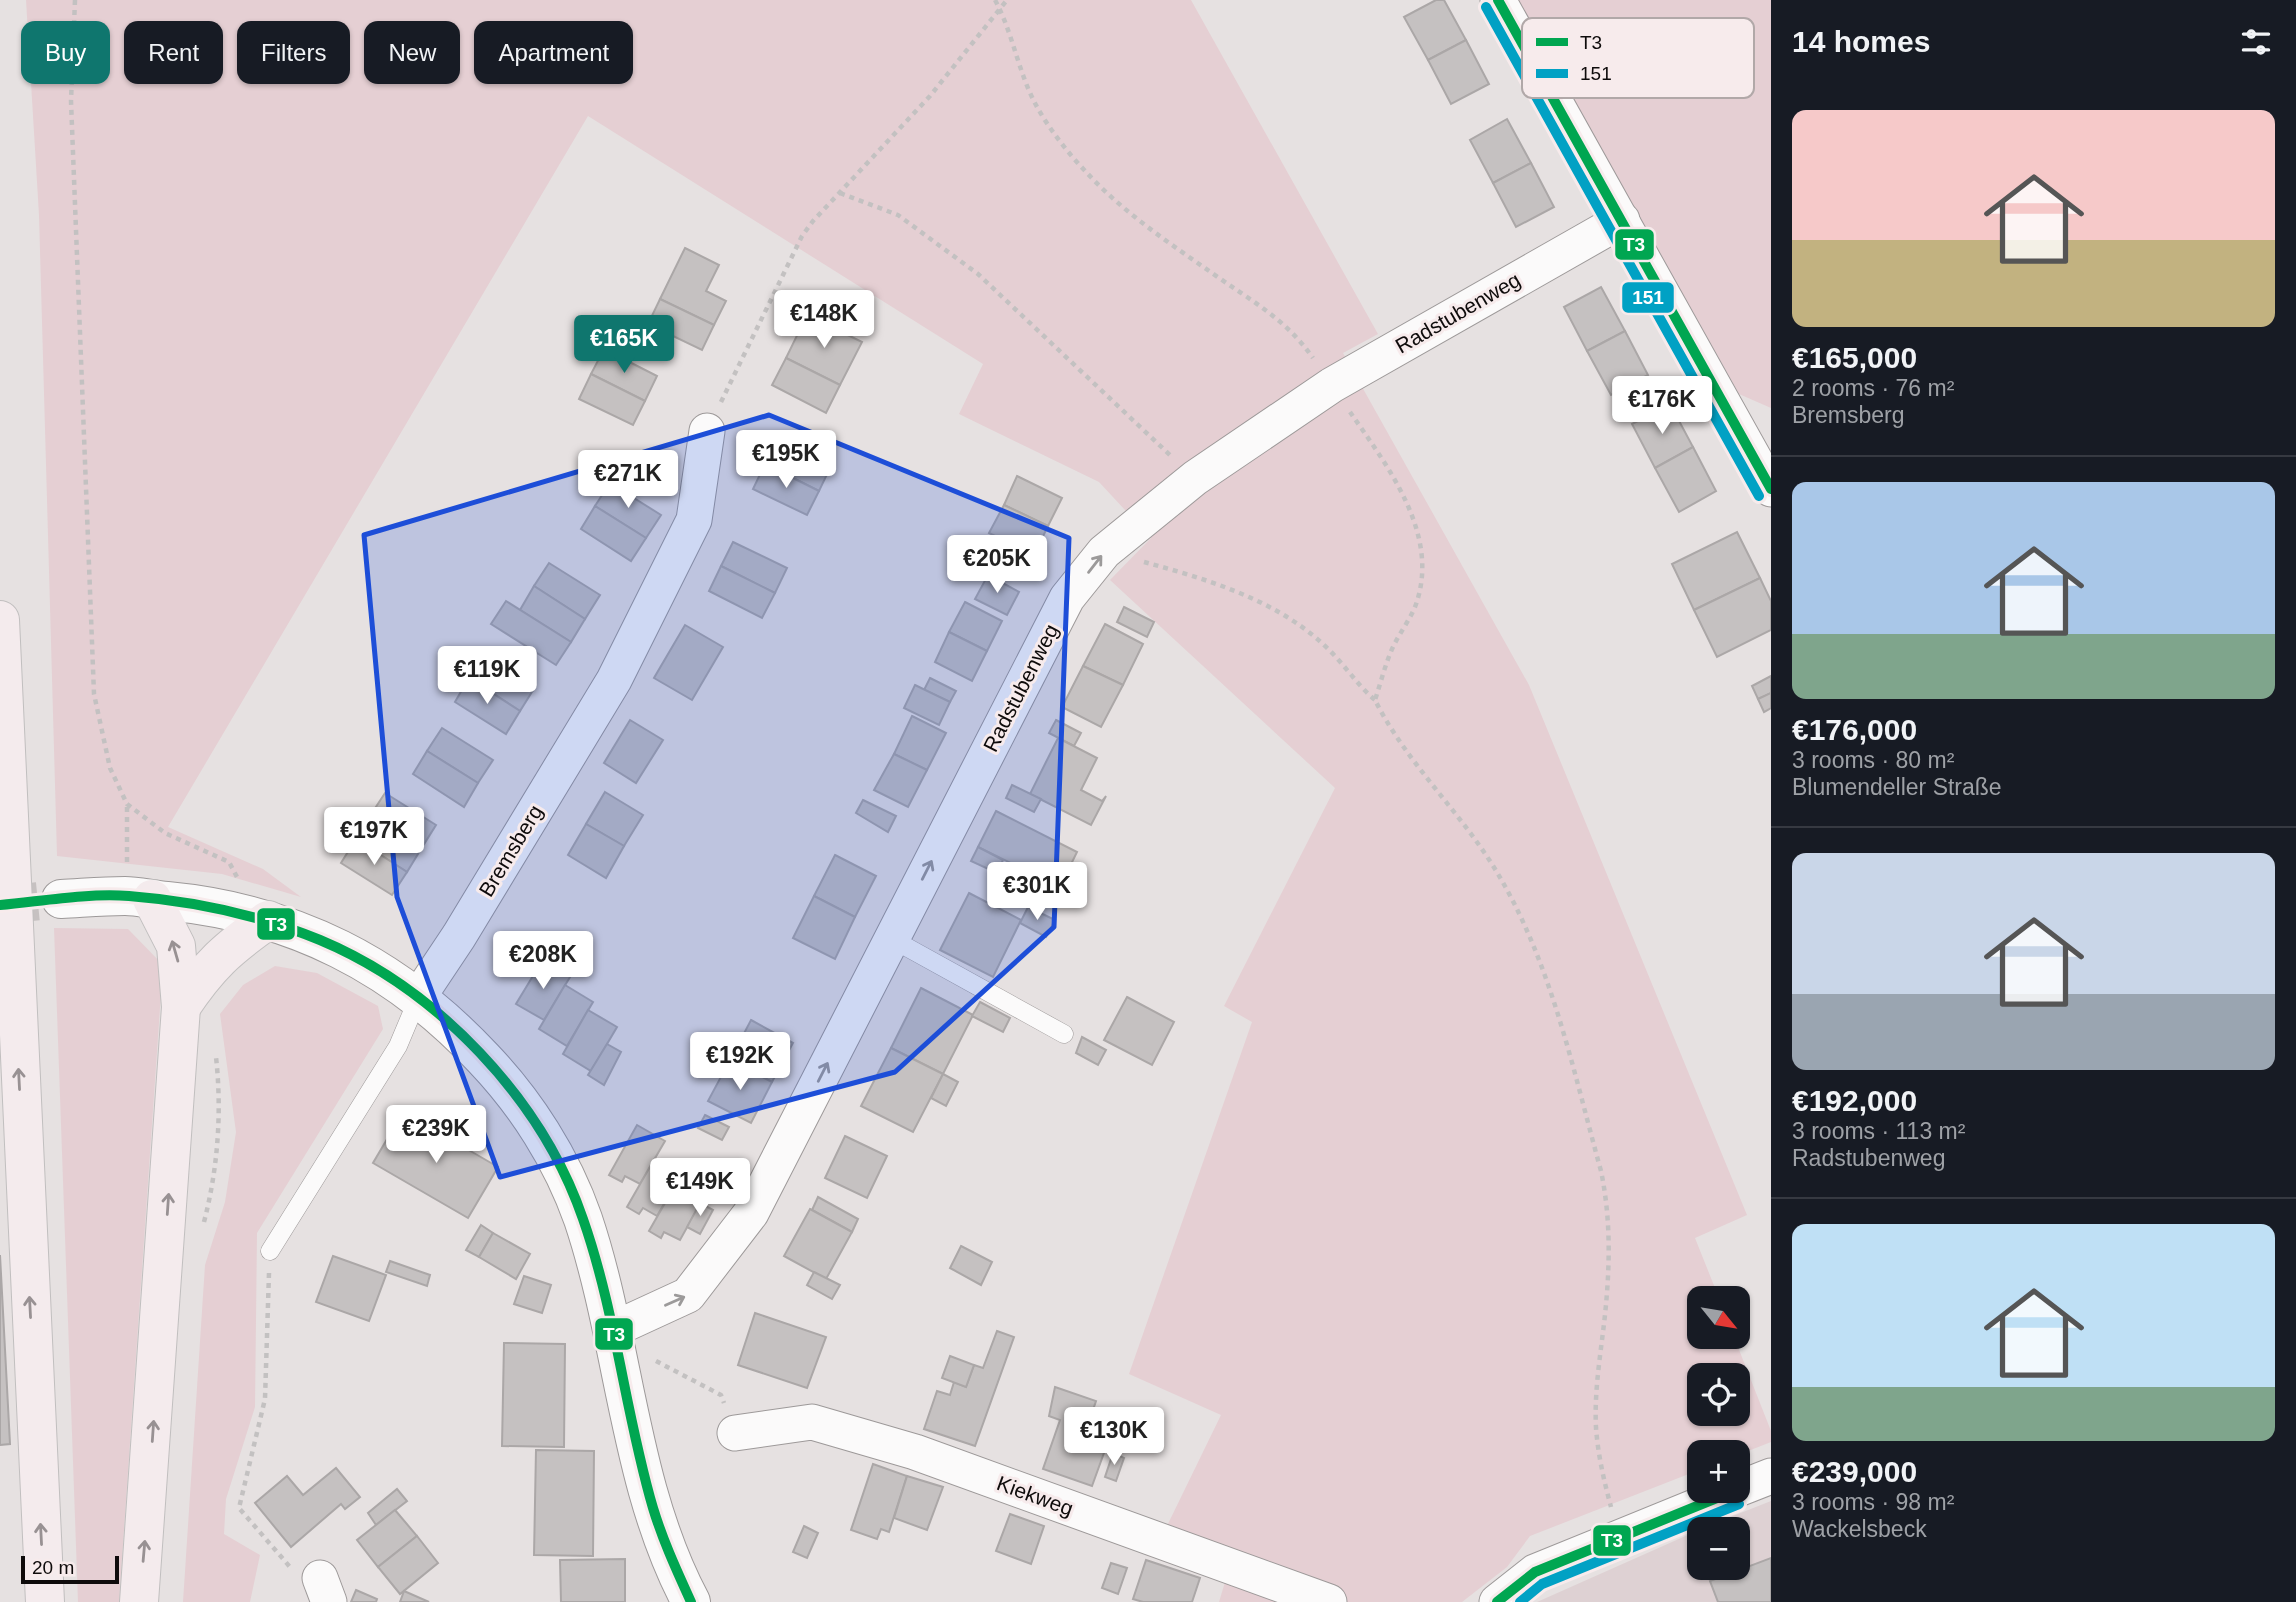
<!DOCTYPE html>
<meta charset="utf-8">
<style>
:root{--surface:#171b24;--page:#242831;--text:#f1f3f6;--muted:#9ea1a6;--line:#363941;--accent:#0f766e}
body{margin:0;font-family:Helvetica,sans-serif;background:var(--page);color:var(--text);height:100vh;display:flex;flex-direction:column;font-size:26px;white-space:nowrap}
*{box-sizing:border-box;margin:0}
p{font-size:23px;color:var(--muted)}
.icon{flex:none;width:38px;height:38px;fill:none;stroke:currentColor;stroke-width:2;stroke-linecap:round;stroke-linejoin:round}
.map{position:relative;flex:1;overflow:hidden}
.sheet{display:flex;flex-direction:column;background:var(--surface);width:525px}
.sheet>*{flex:none}
.hud{position:absolute;left:21px;top:21px;width:665px;height:63px;display:flex;gap:14px}
.needle{width:46px;rotate:120deg}
.tools{position:absolute;left:1687px;top:1286px;display:grid;gap:14px}
.tools a{display:grid;place-items:center;width:63px;height:63px;border-radius:14px;background:var(--surface);box-shadow:0 2px 5px #0004;font-size:35px}
.scale{position:absolute;left:21px;bottom:18px;width:98px;box-sizing:border-box;padding-left:7px;border:4px solid #0e0b0b;border-top:0;font-size:19px;line-height:24px;white-space:nowrap;color:#0e0b0b;-webkit-text-stroke:5px #f7ebec;paint-order:stroke}
.price{position:absolute;translate:-50% -60px;padding:0 16px;border-radius:7px;background:#fff;color:#222;font-size:23px;line-height:46px;filter:drop-shadow(0 2px 4px #0008)}
.price::after{content:'';position:absolute;left:50%;top:42px;width:21px;height:16px;margin-left:-10px;background:inherit;clip-path:polygon(0 0,100% 0,50% 100%)}
.price.on{background:var(--accent);color:#fff}
ul{padding:0;list-style:none}
li{display:grid;align-content:center;gap:14px;height:371px;padding:0 21px}
li+li{border-top:2px solid var(--line)}
li span{display:grid;place-items:center;height:217px;border-radius:14px;color:#555}
li>.icon{margin-inline-start:auto}
span .icon{width:126px;height:126px;fill:#fffc;stroke-width:1}
li b{font-size:30px}
h2{display:flex;justify-content:space-between;align-items:center;height:84px;padding:0 21px;font-size:30px}
.chip{padding:0 24px;border-radius:14px;background:var(--surface);box-shadow:0 2px 5px #0004;font-size:24px;line-height:63px}
.chip.on{background:var(--accent);color:#fff}
main{display:flex;flex:1;min-height:0}
.map>svg:first-child{display:block}
.built{fill:#ded1d3}
.green{fill:#e5cfd3;fill-rule:evenodd}
.building{fill:#c5c1c1;stroke:#aba7a7;stroke-width:2}
.lines{fill:none;stroke-linecap:round;stroke-linejoin:round}
.tertiary-tunnel{stroke:#c6c1c1;stroke-width:38;stroke-dasharray:38 19;stroke-linecap:butt}
.service-casing{stroke:#9d9999;stroke-width:19}
.minor-casing{stroke:#9d9999;stroke-width:37}
.tertiary-casing{stroke:#9d9999;stroke-width:40}
.motorway-casing{stroke:#c1bfbf;stroke-width:40}
.path{stroke:#c3c1c1;stroke-width:4.5;stroke-dasharray:5 5;stroke-linecap:butt}
.service{stroke:#fbfafa;stroke-width:18}
.minor{stroke:#fbfafa;stroke-width:35}
.tertiary{stroke:#fbfafa;stroke-width:38}
.motorway{stroke:#f4ebed;stroke-width:38}
.bus-1-casing{stroke:#f7ebec;stroke-width:16}
.bus-2-casing{stroke:#f7ebec;stroke-width:16}
.bus-1{stroke:#00a651;stroke-width:10}
.bus-2{stroke:#01a1c4;stroke-width:10}
.oneway{stroke:#9c9a9a}
.oneway2{stroke:#989193}
.marked{fill:#1d4ed8;fill-opacity:0.2;stroke:#1d4ed8;stroke-width:5;stroke-linejoin:round}
.labels{text-anchor:middle;stroke-width:6;stroke-linejoin:round;paint-order:stroke}
.street-label{font-size:21px;fill:#0e0b0b;stroke:#f7ebec}
.key{fill:#f7ebec;stroke:#b1a8a8;stroke-width:2}
.key-label{font-size:19px;fill:#0e0b0b}
.line-badge{stroke:#f7ebec;stroke-width:2.5}
.badge-label{font-size:19px;text-anchor:middle;font-weight:bold;fill:#fff}
</style>
<main>
<div class="map">
<svg width="1771" height="1602" viewBox="0 0 1771 1602">
<rect width="100%" height="100%" fill="#e6e1e1"/>
<polygon class="built" points="1771,1501 1771,1602 1537,1602 1699,1530 1699,1568 1738,1568 1738,1530 1700,1529"/>
<g class="green">
<path d="M26,0h1165l187,334 -35,19 186,332 218,530 -52,23 24,60h-20v39h35l37,94v11l-33,13v-3h-39v18l-169,66 -23,31 -45,35h-243l9,-30 -63,-42 56,-115 -92,-41 123,-352 -28,-16 111,-218 -225,-208 41,-42 -52,-56 -140,-68 24,-50 -395,-248 -420,711 95,42 38,28 -79,-23 -165,-18 -18,-641zM1699,1376h39v38h-39z"/>
<polygon points="1517,0 1771,0 1771,408 1739,394"/>
<polygon points="54,928 128,929 163,965 119,1602 78,1602"/>
<polygon points="275,966 317,973 378,1006 383,1029 257,1233 255,1407 226,1499 224,1534 260,1555 250,1602 183,1602 205,1265 225,1202 236,1132 220,1014 243,985"/>
</g>
<g class="building">
<polygon points="1436,0 1444,0 1466,40 1428,60 1404,17"/>
<polygon points="1466,40 1489,84 1451,104 1428,60"/>
<polygon points="1507,119 1531,163 1493,183 1470,140"/>
<polygon points="1531,163 1554,207 1516,227 1493,183"/>
<polygon points="685,248 719,265 706,291 726,301 714,325 660,299"/>
<polygon points="1601,287 1625,331 1587,351 1564,307"/>
<polygon points="660,299 714,325 702,350 648,324"/>
<polygon points="807,315 862,342 840,385 786,358"/>
<polygon points="1625,331 1648,375 1611,395 1587,351"/>
<polygon points="604,349 657,376 645,401 591,374"/>
<polygon points="786,358 840,385 826,413 772,385"/>
<polygon points="591,374 645,401 633,425 579,399"/>
<polygon points="1670,404 1693,447 1655,468 1632,424"/>
<polygon points="778,440 831,466 819,491 765,464"/>
<polygon points="1693,447 1716,491 1679,512 1655,468"/>
<polygon points="765,464 819,491 807,515 753,489"/>
<polygon points="1017,476 1062,498 1048,526 1004,505"/>
<polygon points="610,483 661,515 646,538 595,506"/>
<polygon points="1004,505 1048,526 1034,555 989,533"/>
<polygon points="595,506 646,538 631,561 581,529"/>
<polygon points="1737,532 1760,578 1694,610 1672,564"/>
<polygon points="733,542 787,568 775,593 721,566"/>
<polygon points="549,563 600,595 585,619 534,586"/>
<polygon points="721,566 775,593 762,618 709,591"/>
<polygon points="988,575 1019,592 1007,615 975,599"/>
<polygon points="1760,578 1771,601 1771,630 1717,657 1694,610"/>
<polygon points="534,586 585,619 571,642 520,610"/>
<polygon points="506,601 571,642 556,665 491,624"/>
<polygon points="965,602 1002,621 987,651 949,632"/>
<polygon points="1124,607 1154,622 1147,637 1117,622"/>
<polygon points="1105,624 1143,644 1123,685 1083,666"/>
<polygon points="685,625 723,647 692,700 654,678"/>
<polygon points="949,632 987,651 972,681 935,662"/>
<polygon points="484,655 535,687 520,711 469,678"/>
<polygon points="1083,666 1123,685 1101,727 1062,707"/>
<polygon points="1771,676 1771,693 1758,699 1752,686"/>
<polygon points="469,678 520,711 506,734 455,702"/>
<polygon points="930,678 956,691 950,702 924,690"/>
<polygon points="915,685 950,702 939,725 904,708"/>
<polygon points="1771,693 1771,708 1764,712 1758,699"/>
<polygon points="912,716 946,733 927,770 894,754"/>
<polygon points="630,720 663,740 636,783 604,763"/>
<polygon points="1056,720 1081,733 1074,746 1049,733"/>
<polygon points="442,728 493,760 478,783 427,751"/>
<polygon points="1058,738 1097,758 1081,790 1102,801 1106,796 1091,825 1030,794"/>
<polygon points="427,751 478,783 464,807 413,774"/>
<polygon points="894,754 927,770 908,807 874,790"/>
<polygon points="1012,785 1041,799 1034,812 1006,798"/>
<polygon points="605,792 643,815 624,846 586,824"/>
<polygon points="385,793 436,825 421,849 370,816"/>
<polygon points="863,800 896,816 888,832 856,813"/>
<polygon points="996,811 1077,852 1060,887 978,847"/>
<polygon points="370,816 421,849 407,872 356,839"/>
<polygon points="586,824 624,846 606,878 568,855"/>
<polygon points="356,839 407,872 392,895 341,863"/>
<polygon points="978,847 1003,860 997,873 971,861"/>
<polygon points="835,855 876,876 855,917 814,896"/>
<polygon points="969,893 1021,920 993,977 940,950"/>
<polygon points="814,896 855,917 835,959 793,938"/>
<polygon points="1028,907 1055,920 1046,937 1020,923"/>
<polygon points="542,961 570,977 544,1020 516,1004"/>
<polygon points="565,985 593,1002 567,1046 539,1029"/>
<polygon points="921,988 973,1015 943,1074 891,1048"/>
<polygon points="1127,997 1174,1022 1152,1065 1104,1040"/>
<polygon points="980,1002 1010,1018 1003,1032 972,1016"/>
<polygon points="588,1010 617,1027 591,1071 563,1054"/>
<polygon points="751,1020 793,1043 772,1082 730,1060"/>
<polygon points="1082,1037 1106,1050 1098,1065 1076,1053"/>
<polygon points="607,1044 621,1052 604,1085 588,1075"/>
<polygon points="891,1048 943,1074 913,1132 861,1106"/>
<polygon points="730,1060 772,1082 751,1123 708,1101"/>
<polygon points="943,1074 958,1082 946,1106 931,1098"/>
<polygon points="403,1112 498,1167 468,1218 373,1163"/>
<polygon points="705,1115 729,1127 722,1140 698,1128"/>
<polygon points="637,1125 665,1141 640,1184 625,1176 622,1182 609,1175"/>
<polygon points="845,1136 887,1156 867,1198 825,1178"/>
<polygon points="655,1158 682,1173 657,1216 643,1208 639,1214 627,1207"/>
<polygon points="677,1182 704,1197 680,1240 664,1232 661,1238 649,1231"/>
<polygon points="818,1197 858,1219 852,1232 812,1210"/>
<polygon points="700,1203 713,1210 700,1234 687,1227"/>
<polygon points="810,1209 852,1232 826,1279 784,1256"/>
<polygon points="481,1225 493,1233 479,1257 466,1250"/>
<polygon points="493,1233 530,1254 516,1279 479,1257"/>
<polygon points="961,1246 992,1262 981,1285 950,1268"/>
<polygon points="0,1255 10,1444 0,1445"/>
<polygon points="333,1256 386,1275 369,1321 316,1302"/>
<polygon points="390,1261 430,1275 427,1286 386,1272"/>
<polygon points="814,1272 840,1285 832,1299 807,1285"/>
<polygon points="524,1276 551,1285 542,1313 514,1304"/>
<polygon points="755,1313 826,1337 807,1388 738,1365"/>
<polygon points="997,1331 1014,1337 975,1446 924,1429 937,1391 950,1395 954,1382 966,1387 974,1365 983,1368"/>
<polygon points="504,1343 565,1344 564,1447 502,1446"/>
<polygon points="950,1356 974,1365 966,1387 942,1378"/>
<polygon points="1055,1387 1096,1401 1082,1442 1105,1450 1092,1486 1043,1469 1060,1420 1049,1416"/>
<polygon points="536,1450 594,1451 593,1556 534,1555"/>
<polygon points="1113,1453 1124,1458 1116,1481 1105,1477"/>
<polygon points="873,1464 907,1476 889,1532 881,1529 877,1539 851,1530"/>
<polygon points="336,1468 360,1497 345,1509 341,1504 291,1547 255,1503 287,1476 303,1495"/>
<polygon points="907,1476 943,1487 927,1530 894,1518"/>
<polygon points="397,1489 407,1501 376,1525 368,1513"/>
<polygon points="395,1510 417,1536 378,1567 357,1540"/>
<polygon points="1010,1514 1044,1526 1031,1564 996,1551"/>
<polygon points="804,1526 818,1533 807,1558 793,1552"/>
<polygon points="417,1536 438,1563 400,1594 378,1567"/>
<polygon points="1771,1558 1771,1602 1718,1602 1710,1581"/>
<polygon points="625,1559 625,1602 561,1602 560,1560"/>
<polygon points="1146,1560 1200,1578 1192,1602 1143,1602 1133,1599"/>
<polygon points="1111,1563 1127,1568 1118,1594 1102,1588"/>
<polygon points="356,1590 377,1599 376,1602 351,1602"/>
<polygon points="404,1591 429,1602 400,1602"/>
</g>
<g class="lines">
<polyline class="tertiary-tunnel" points="0,905 61,899"/>
<g class="service-casing">
<g id="service">
<polyline points="892,939 1064,1034"/>
<polyline points="270,1251 398,1046 419,996"/>
</g>
</g>
<g class="minor-casing">
<g id="minor">
<polyline points="1498,0 1771,489"/>
<polyline points="419,996 459,936 614,680 694,520 707,431"/>
<polyline points="612,1330 688,1295 751,1213 1067,598 1104,552 1195,478 1332,385 1622,220"/>
<polyline points="735,1433 812,1422 915,1452 1329,1602"/>
<polyline points="1738,1489 1771,1476"/>
<polyline points="320,1578 329,1602"/>
<polyline points="1497,1602 1535,1572 1734,1491"/>
</g>
</g>
<g class="tertiary-casing">
<path id="tertiary" d="M61,899c21,-1 42,-3 64,-3 13,0 28,4 42,5 126,12 229,64 316,157 43,45 79,101 100,161 42,125 45,265 108,383"/>
</g>
<g class="motorway-casing">
<g id="motorway">
<polyline points="0,620 45,1602"/>
<path d="M181,1007c28,-42 46,-58 87,-87"/>
<polyline points="139,1602 181,1007 176,946 152,899"/>
</g>
</g>
<g class="path">
<polyline points="75,0 71,101 94,694 110,768 127,804 165,833 229,862 237,877"/>
<path d="M995,0c18,33 23,72 41,105 13,24 32,48 51,68 36,39 82,70 125,100 38,27 74,46 101,85"/>
<polyline points="840,193 898,215 978,274 1171,456"/>
<polyline points="721,402 802,236 813,221 930,96 1007,0"/>
<path d="M1350,412c38,55 92,124 65,195 -7,16 -19,31 -25,47 -6,15 -10,31 -15,46 32,64 87,113 123,174 54,91 75,196 103,297 10,48 9,95 4,144 -4,37 -11,75 -9,113 2,27 8,53 15,79"/>
<path d="M1144,562c63,17 132,38 180,83 19,17 32,39 51,55"/>
<polyline points="127,862 127,805"/>
<path d="M204,1222c14,-54 18,-110 12,-165"/>
<polyline points="269,1273 265,1399 239,1508 290,1567"/>
<polyline points="656,1361 721,1395 724,1403"/>
</g>
<use href="#service" class="service"/>
<use href="#minor" class="minor"/>
<use href="#tertiary" class="tertiary"/>
<use href="#motorway" class="motorway"/>
<g class="bus-1-casing">
<g id="bus-1">
<polyline points="1498,0 1771,489"/>
<path d="M0,905c43,-4 86,-12 129,-9 65,5 130,19 191,44 117,49 222,159 263,279 33,94 42,194 70,289 10,33 24,63 38,94"/>
<polyline points="1497,1602 1535,1572 1734,1491"/>
</g>
</g>
<g class="bus-2-casing">
<g id="bus-2">
<polyline points="1486,7 1759,496"/>
<polyline points="1520,1602 1542,1584 1739,1504"/>
</g>
</g>
<use href="#bus-1" class="bus-1"/>
<use href="#bus-2" class="bus-2"/>
</g>
<defs><path id="oneway-shaft" d="M-6 0H5M1.5-3L5.5 0L1.5 3" fill="none" stroke-width="1.6" stroke-linecap="round" stroke-linejoin="round" transform="scale(1.75)"/></defs>
<g class="oneway">
<use href="#oneway-shaft" transform="translate(1095 564) rotate(-52)"/>
<use href="#oneway-shaft" transform="translate(927 870) rotate(-63)"/>
<use href="#oneway-shaft" transform="translate(823 1072) rotate(-63)"/>
<use href="#oneway-shaft" transform="translate(675 1301) rotate(-24)"/>
</g>
<g class="oneway2">
<use href="#oneway-shaft" transform="translate(175 951) rotate(-106)"/>
<use href="#oneway-shaft" transform="translate(19 1079) rotate(-93)"/>
<use href="#oneway-shaft" transform="translate(168 1204) rotate(-86)"/>
<use href="#oneway-shaft" transform="translate(30 1307) rotate(-93)"/>
<use href="#oneway-shaft" transform="translate(153 1431) rotate(-86)"/>
<use href="#oneway-shaft" transform="translate(41 1534) rotate(-93)"/>
<use href="#oneway-shaft" transform="translate(144 1551) rotate(-85)"/>
</g>
<path class="marked" d="M769,415l300,123 -15,389 -159,145 -395,105 -103,-280 -33,-362z"/>
<g class="labels">
<g class="street-label">
<text transform="translate(1458 313) rotate(-30)" y="7">Radstubenweg</text>
<text transform="translate(1021 688) rotate(-63)" y="7">Radstubenweg</text>
<text transform="translate(511 851) rotate(-59)" y="7">Bremsberg</text>
<text transform="translate(1035 1496) rotate(20)" y="7">Kiekweg</text>
</g>
</g>
<rect x="1522" y="18" width="232" height="80" rx="10" class="key"/>
<rect x="1536" y="38" width="32" height="8" fill="#00a651"/>
<rect x="1536" y="69" width="32" height="9" fill="#01a1c4"/>
<g class="key-label">
<text x="1580" y="49">T3</text>
<text x="1580" y="80">151</text>
</g>
<g class="line-badge">
<rect x="1614" y="228" width="41" height="33" rx="7" fill="#00a651"/>
<rect x="1621" y="281" width="54" height="33" rx="7" fill="#01a1c4"/>
<rect x="256" y="907" width="40" height="34" rx="7" fill="#00a651"/>
<rect x="594" y="1317" width="40" height="34" rx="7" fill="#00a651"/>
<rect x="1592" y="1524" width="40" height="33" rx="7" fill="#00a651"/>
</g>
<g class="badge-label">
<text x="1634" y="251">T3</text>
<text x="1648" y="304">151</text>
<text x="276" y="931">T3</text>
<text x="614" y="1341">T3</text>
<text x="1612" y="1547">T3</text>
</g>
</svg>
<div class="tools">
<a><svg class="needle" viewBox="-14 -14 28 28"><path d="M0-13l5 13h-10z" fill="#e53935"/><path d="M0 13l5-13h-10z" fill="#9ea1a6"/></svg></a>
<a><svg class="icon" aria-label="locate" viewBox="0 0 24 24"><circle cx="12" cy="12" r="6"/><path d="M12 2v4M12 18v4M2 12h4M18 12h4"/></svg></a>
<a>+</a>
<a>−</a>
</div>
<div class="scale">20 m</div>
<b class="price" style="left:824px;top:350px">€148K</b>
<b class="price on" style="left:624px;top:375px">€165K</b>
<b class="price" style="left:1662px;top:436px">€176K</b>
<b class="price" style="left:786px;top:490px">€195K</b>
<b class="price" style="left:628px;top:510px">€271K</b>
<b class="price" style="left:997px;top:595px">€205K</b>
<b class="price" style="left:487px;top:706px">€119K</b>
<b class="price" style="left:374px;top:867px">€197K</b>
<b class="price" style="left:1037px;top:922px">€301K</b>
<b class="price" style="left:543px;top:991px">€208K</b>
<b class="price" style="left:740px;top:1092px">€192K</b>
<b class="price" style="left:436px;top:1165px">€239K</b>
<b class="price" style="left:700px;top:1218px">€149K</b>
<b class="price" style="left:1114px;top:1467px">€130K</b>
<div class="hud">
<a class="chip on">Buy</a>
<a class="chip">Rent</a>
<a class="chip">Filters</a>
<a class="chip">New</a>
<a class="chip">Apartment</a>
</div>
</div>
<section class="sheet">
<h2>14 homes<svg class="icon" aria-label="filters" viewBox="0 0 24 24"><path d="M4 7h16M4 17h16"/><circle cx="9" cy="7" r="2"/><circle cx="15" cy="17" r="2"/></svg></h2>
<ul>
<li><span style="background:linear-gradient(#f6c9c9 60%,#c2b280 0)"><svg class="icon" aria-label="home" viewBox="0 0 24 24"><path d="M3 11l9-7 9 7M6 9v11h12V9"/></svg></span><div><b>€165,000</b><p>2 rooms · 76 m²</p><p>Bremsberg</p></div></li>
<li><span style="background:linear-gradient(#a9c7e8 70%,#7fa58c 0)"><svg class="icon" aria-label="home" viewBox="0 0 24 24"><path d="M3 11l9-7 9 7M6 9v11h12V9"/></svg></span><div><b>€176,000</b><p>3 rooms · 80 m²</p><p>Blumendeller Straße</p></div></li>
<li><span style="background:linear-gradient(#c9d6e8 65%,#9aa5b1 0)"><svg class="icon" aria-label="home" viewBox="0 0 24 24"><path d="M3 11l9-7 9 7M6 9v11h12V9"/></svg></span><div><b>€192,000</b><p>3 rooms · 113 m²</p><p>Radstubenweg</p></div></li>
<li><span style="background:linear-gradient(#bfe0f5 75%,#7fa58c 0)"><svg class="icon" aria-label="home" viewBox="0 0 24 24"><path d="M3 11l9-7 9 7M6 9v11h12V9"/></svg></span><div><b>€239,000</b><p>3 rooms · 98 m²</p><p>Wackelsbeck</p></div></li>
</ul>
</section>
</main>
